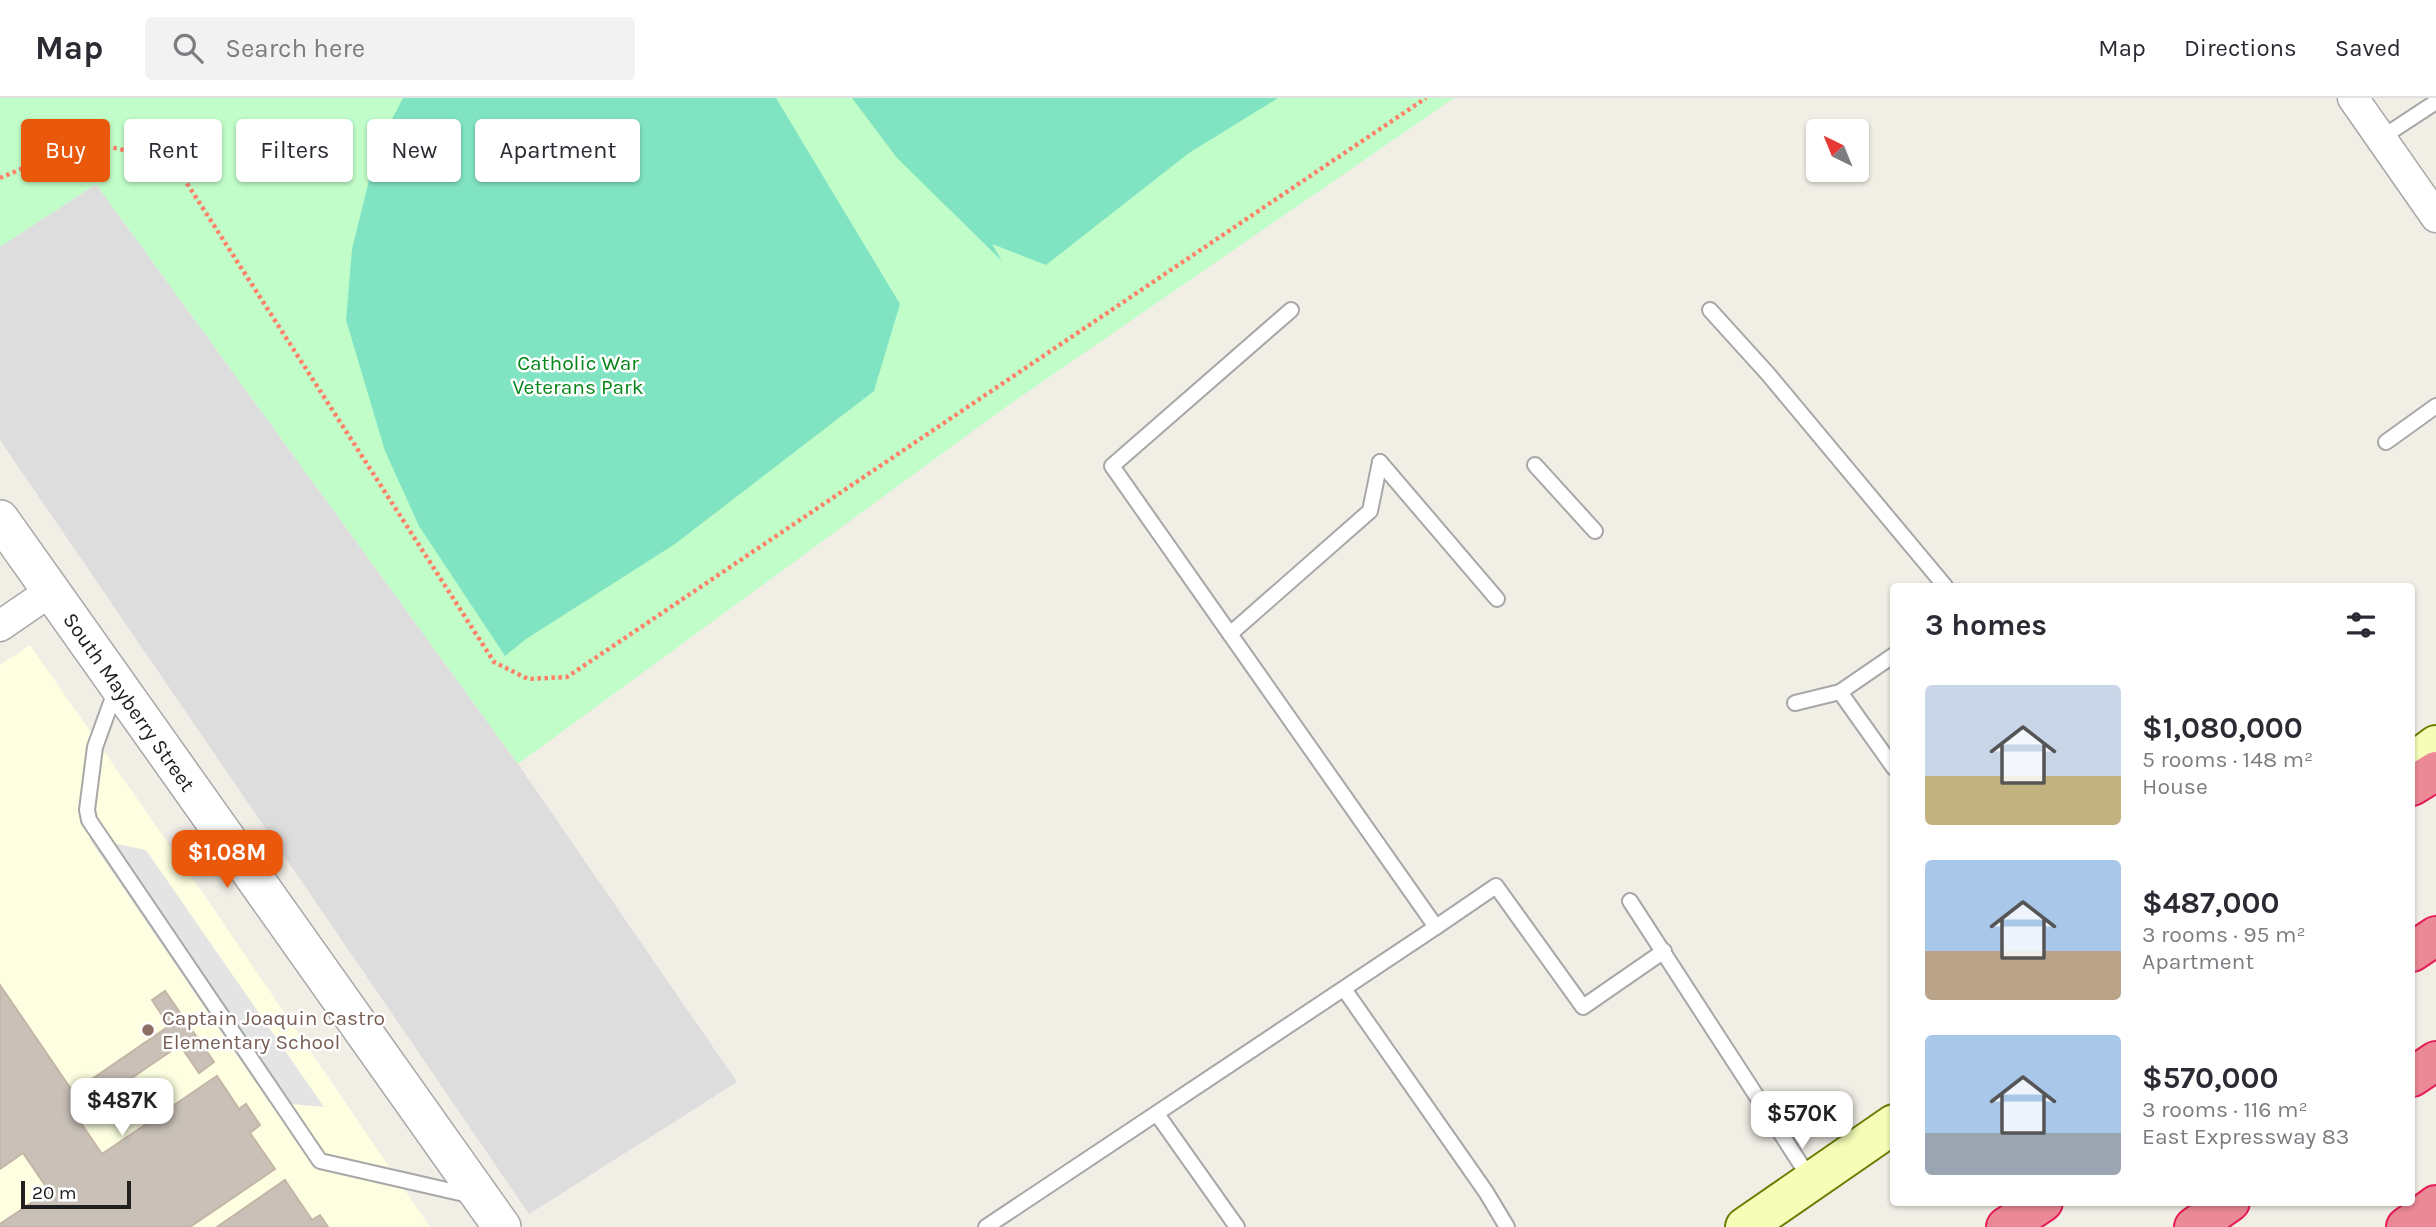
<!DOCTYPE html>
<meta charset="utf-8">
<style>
:root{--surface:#fff;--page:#f2f2f3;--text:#2b2b33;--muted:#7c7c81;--line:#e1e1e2;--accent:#ea580c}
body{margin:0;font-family:Karla,sans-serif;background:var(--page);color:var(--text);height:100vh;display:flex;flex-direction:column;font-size:26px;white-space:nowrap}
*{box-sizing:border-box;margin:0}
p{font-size:23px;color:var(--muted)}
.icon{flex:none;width:38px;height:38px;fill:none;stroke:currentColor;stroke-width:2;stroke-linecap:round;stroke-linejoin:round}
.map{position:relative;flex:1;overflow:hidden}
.side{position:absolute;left:1890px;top:485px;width:525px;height:623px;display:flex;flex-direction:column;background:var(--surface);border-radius:7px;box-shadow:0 2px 5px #0004}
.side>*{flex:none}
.guide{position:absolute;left:21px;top:21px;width:665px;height:63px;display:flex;gap:14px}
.needle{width:46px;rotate:317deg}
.fabs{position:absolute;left:1806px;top:21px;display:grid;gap:14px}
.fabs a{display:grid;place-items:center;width:63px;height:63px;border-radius:7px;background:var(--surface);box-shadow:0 2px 5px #0004;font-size:35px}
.scale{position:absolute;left:21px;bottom:18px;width:110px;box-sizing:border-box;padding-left:7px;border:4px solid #202020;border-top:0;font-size:19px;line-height:24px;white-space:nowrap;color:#202020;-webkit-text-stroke:5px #fff;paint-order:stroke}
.price{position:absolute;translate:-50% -60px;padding:0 16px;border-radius:14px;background:#fff;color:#222;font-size:23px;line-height:46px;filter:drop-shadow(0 2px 4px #0008)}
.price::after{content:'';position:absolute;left:50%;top:42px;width:21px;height:16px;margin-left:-10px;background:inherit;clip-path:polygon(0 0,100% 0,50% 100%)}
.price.active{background:var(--accent);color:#fff}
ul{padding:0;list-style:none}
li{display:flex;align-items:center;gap:21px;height:175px;padding:0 35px}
li span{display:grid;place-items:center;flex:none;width:196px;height:140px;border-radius:7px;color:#555}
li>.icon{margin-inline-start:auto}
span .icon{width:84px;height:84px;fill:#fffc;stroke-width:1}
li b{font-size:30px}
h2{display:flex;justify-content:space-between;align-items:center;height:84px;padding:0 35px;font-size:30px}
.pill{padding:0 24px;border-radius:7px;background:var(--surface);box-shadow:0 2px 5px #0004;font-size:24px;line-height:63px}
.pill.active{background:var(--accent);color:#fff}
header{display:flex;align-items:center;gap:42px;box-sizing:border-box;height:98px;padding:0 35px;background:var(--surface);border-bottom:2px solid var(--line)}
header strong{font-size:33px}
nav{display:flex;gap:38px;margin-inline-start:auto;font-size:24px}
.search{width:490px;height:63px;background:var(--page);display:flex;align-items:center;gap:18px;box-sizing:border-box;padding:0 24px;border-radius:7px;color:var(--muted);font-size:26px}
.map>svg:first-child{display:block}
.residential{fill:#dedddd}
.education{fill:#fdffe0}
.park{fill:#c1fdc9}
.pitch{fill:#80e4c3}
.parking{fill:#e4e4e4}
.building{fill:#c9c1b8;stroke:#c4b5a7;stroke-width:2}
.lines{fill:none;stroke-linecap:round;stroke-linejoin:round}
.service-casing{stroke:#a7a7a7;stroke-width:18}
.minor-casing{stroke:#a7a7a7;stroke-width:33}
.tertiary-casing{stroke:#a7a7a7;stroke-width:40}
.secondary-casing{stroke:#687d00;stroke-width:42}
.motorway-casing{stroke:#e51c55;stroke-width:42}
.path{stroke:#ff8168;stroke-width:4.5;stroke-dasharray:3.5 3.5;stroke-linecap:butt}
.service{stroke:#fff;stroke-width:14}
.minor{stroke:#fff;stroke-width:30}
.tertiary{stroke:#fff;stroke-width:37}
.secondary{stroke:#f5fdb7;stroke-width:38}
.motorway{stroke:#ec8996;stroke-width:38}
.education-dot{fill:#8d6e63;stroke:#fff;stroke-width:2.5}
.labels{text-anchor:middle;stroke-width:5;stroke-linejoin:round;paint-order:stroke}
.park-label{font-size:21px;fill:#058618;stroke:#fff}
.street-label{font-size:21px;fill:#202020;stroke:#fff}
.education-label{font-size:21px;fill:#785e54;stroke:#fff;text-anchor:start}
</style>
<header>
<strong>Map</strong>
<div class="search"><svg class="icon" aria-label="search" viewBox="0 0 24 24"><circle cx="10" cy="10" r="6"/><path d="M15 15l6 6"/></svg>Search here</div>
<nav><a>Map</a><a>Directions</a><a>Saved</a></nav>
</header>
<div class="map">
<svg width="2436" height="1129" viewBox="0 0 2436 1129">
<rect width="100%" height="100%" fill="#f1eee6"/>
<polygon class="residential" points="96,86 518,666 737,984 529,1116 0,342 0,149"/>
<polygon class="education" points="30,547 207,801 430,1129 0,1129 0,567"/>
<polygon class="park" points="0,0 1454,0 1003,311 518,666 96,86 0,149"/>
<g class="pitch">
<polygon points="403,0 776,0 900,206 874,293 675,446 526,541 505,558 419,428 385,353 346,222 352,151 377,50"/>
<polygon points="852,0 1278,0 1189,55 1046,167 992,146 1002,163 897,60"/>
</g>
<polygon class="parking" points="89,740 146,752 324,1009 269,1004"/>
<g class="building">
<polygon points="0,887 73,994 169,928 152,902 165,893 214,964 199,975 180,947 76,1018 102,1056 217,978 239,1011 246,1006 260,1027 250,1035 275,1071 190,1129 0,1129 0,1126 49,1093 23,1055 0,1071"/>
<polygon points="285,1082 312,1122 320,1117 328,1129 217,1129"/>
</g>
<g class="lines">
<g class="service-casing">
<g id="service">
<polyline points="2381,40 2436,4"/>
<polyline points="1291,212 1112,368 1230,536 1370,413 1380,364"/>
<polyline points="1710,212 1768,276 1945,488"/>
<polyline points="2386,344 2436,308"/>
<polyline points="1380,364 1497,501"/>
<polyline points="1535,367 1595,433"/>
<polyline points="1230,536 1436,829 1496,788 1583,909 1664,853"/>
<polyline points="116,591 95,649 87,712 89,722 320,1063 473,1098"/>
<polyline points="1840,594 1894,670"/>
<polyline points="1795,605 1840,594 1894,557"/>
<polyline points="1630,803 1811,1082"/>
<polyline points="1344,891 1486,1094 1507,1129"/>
<polyline points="1157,1016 1237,1129"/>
<polyline points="986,1129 1436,829"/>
</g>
</g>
<g class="minor-casing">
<g id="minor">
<polyline points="2353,0 2436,119"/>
<polyline points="0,528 51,493"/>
</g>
</g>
<g class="tertiary-casing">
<polyline id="tertiary" points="0,421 502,1129"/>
</g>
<g class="secondary-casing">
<g id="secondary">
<polyline points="2412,665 2436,647"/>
<polyline points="1745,1129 1894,1026"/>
</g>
</g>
<g class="motorway-casing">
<g id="motorway">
<polyline points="2412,688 2436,673"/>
<polyline points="2412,854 2436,838"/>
<polyline points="2412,979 2436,963"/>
<polyline points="2006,1129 2043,1104"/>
<polyline points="2194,1129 2230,1104"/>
<polyline points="2406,1129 2436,1107"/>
</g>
</g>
<path class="path" d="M0,80c32,-13 69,-34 104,-31 27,1 53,16 77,27l313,488 34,17 39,-2 859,-579"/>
<use href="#service" class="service"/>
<use href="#minor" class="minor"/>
<use href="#tertiary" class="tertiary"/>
<use href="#secondary" class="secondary"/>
<use href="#motorway" class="motorway"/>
</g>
<circle class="education-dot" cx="148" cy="932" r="7"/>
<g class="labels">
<g class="park-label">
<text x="578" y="272">Catholic War<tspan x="578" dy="24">Veterans Park</tspan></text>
</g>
<g class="street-label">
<text transform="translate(129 604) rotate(55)" y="7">South Mayberry Street</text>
</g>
<g class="education-label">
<text x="162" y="927">Captain Joaquin Castro<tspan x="162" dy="24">Elementary School</tspan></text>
</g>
</g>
</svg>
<div class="fabs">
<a><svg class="needle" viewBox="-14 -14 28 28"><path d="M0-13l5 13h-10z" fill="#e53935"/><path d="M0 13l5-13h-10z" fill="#7c7c81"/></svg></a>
</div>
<div class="scale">20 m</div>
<b class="price active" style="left:227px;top:792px">$1.08M</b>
<b class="price" style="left:122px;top:1040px">$487K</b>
<b class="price" style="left:1802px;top:1053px">$570K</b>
<div class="guide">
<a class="pill active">Buy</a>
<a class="pill">Rent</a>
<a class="pill">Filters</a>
<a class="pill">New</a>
<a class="pill">Apartment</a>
</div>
<section class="side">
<h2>3 homes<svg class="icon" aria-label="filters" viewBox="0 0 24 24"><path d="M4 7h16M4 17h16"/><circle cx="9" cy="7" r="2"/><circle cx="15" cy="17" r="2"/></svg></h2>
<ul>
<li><span style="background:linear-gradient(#c9d6e8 65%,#c2b280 0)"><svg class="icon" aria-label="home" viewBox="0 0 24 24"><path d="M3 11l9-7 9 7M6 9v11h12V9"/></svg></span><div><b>$1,080,000</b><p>5 rooms · 148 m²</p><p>House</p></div></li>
<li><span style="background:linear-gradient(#a9c7e8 65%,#b9a48a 0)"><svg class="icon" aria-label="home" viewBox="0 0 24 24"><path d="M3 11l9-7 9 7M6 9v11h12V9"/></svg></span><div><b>$487,000</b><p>3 rooms · 95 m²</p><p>Apartment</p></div></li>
<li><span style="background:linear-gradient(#a9c7e8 70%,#9aa5b1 0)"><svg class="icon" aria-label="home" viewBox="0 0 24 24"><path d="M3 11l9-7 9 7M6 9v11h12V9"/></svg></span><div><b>$570,000</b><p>3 rooms · 116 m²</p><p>East Expressway 83</p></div></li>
</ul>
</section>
</div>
